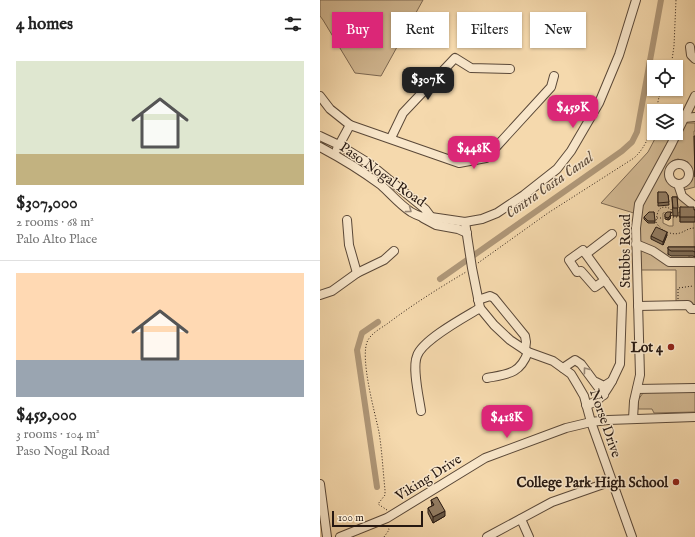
<!DOCTYPE html>
<meta charset="utf-8">
<style>
:root{--surface:#fff;--page:#f6f6f6;--text:#222;--muted:#767676;--line:#e0e0e0;--accent:#db2777}
body{margin:0;font-family:"IM FELL English",serif;background:var(--page);color:var(--text);height:100vh;display:flex;flex-direction:column;font-size:15px;white-space:nowrap}
*{box-sizing:border-box;margin:0}
p{font-size:13px;color:var(--muted)}
.icon{flex:none;width:22px;height:22px;fill:none;stroke:currentColor;stroke-width:2;stroke-linecap:round;stroke-linejoin:round}
.map{position:relative;flex:1;overflow:hidden}
.panel{display:flex;flex-direction:column;background:var(--surface);width:320px}
.panel>*{flex:none}
.top-card{position:absolute;left:12px;top:12px;width:303px;height:36px;display:flex;gap:8px}
.tools{position:absolute;left:327px;top:60px;display:grid;gap:8px}
.tools a{display:grid;place-items:center;width:36px;height:36px;border-radius:0px;background:var(--surface);box-shadow:0 1px 3px #0004;font-size:20px}
.scale{position:absolute;left:12px;bottom:10px;width:91px;box-sizing:border-box;padding-left:4px;border:2px solid #261811;border-top:0;font-size:11px;line-height:14px;white-space:nowrap;color:#261811;-webkit-text-stroke:3px #f8e6ca;paint-order:stroke}
.price{position:absolute;translate:-50% -34px;padding:0 9px;border-radius:8px;background:var(--accent);color:#fff;font-size:13px;line-height:26px;filter:drop-shadow(0 1px 2px #0008)}
.price::after{content:'';position:absolute;left:50%;top:24px;width:12px;height:9px;margin-left:-6px;background:inherit;clip-path:polygon(0 0,100% 0,50% 100%)}
.price.selected{background:#222;color:#fff}
ul{padding:0;list-style:none}
li{display:grid;align-content:center;gap:8px;height:212px;padding:0 16px}
li+li{border-top:1px solid var(--line)}
li span{display:grid;place-items:center;height:124px;border-radius:0px;color:#555}
li>.icon{margin-inline-start:auto}
span .icon{width:72px;height:72px;fill:#fffc;stroke-width:1}
li b{font-size:17px}
h2{display:flex;justify-content:space-between;align-items:center;height:48px;padding:0 16px;font-size:17px}
.tag{padding:0 14px;border-radius:0px;background:var(--surface);box-shadow:0 1px 3px #0004;font-size:14px;line-height:36px}
.tag.selected{background:var(--accent);color:#fff}
main{display:flex;flex:1;min-height:0}
.map>svg:first-child{display:block}
.green{fill:#d2b892;stroke:#7c6852;fill-rule:evenodd}
.lines{fill:none;stroke-linecap:round;stroke-linejoin:round}
.canal{stroke:#af9778;stroke-width:6}
.minor-casing{stroke:#5a4838;stroke-width:10}
.path{stroke:#261811;stroke-width:1;stroke-dasharray:1 2;stroke-linecap:butt}
.minor{stroke:#f8e6ca;stroke-width:8}
.wall{fill:#7e6b54;stroke:#261811}
.shaded-wall{fill:#665745;stroke:#261811}
.building{fill:#927c62;stroke:#261811}
.oneway{stroke:#9a8977}
.poi-dot{fill:#8f2418;stroke:#f8e6ca;stroke-width:1.5}
.labels{text-anchor:middle;stroke-width:3;stroke-linejoin:round;paint-order:stroke}
.street-label{font-size:14px;fill:#261811;stroke:#f8e6ca}
.poi-label{font-size:14px;font-weight:bold;fill:#261811;stroke:#f8e6ca;text-anchor:end}
.water-label{font-size:15px;font-style:italic;fill:#5d4b3a;stroke:#f8e6ca}
</style>
<main>
<section class="panel">
<h2>4 homes<svg class="icon" aria-label="filters" viewBox="0 0 24 24"><path d="M4 7h16M4 17h16"/><circle cx="9" cy="7" r="2"/><circle cx="15" cy="17" r="2"/></svg></h2>
<ul>
<li><span style="background:linear-gradient(#dfe7d0 75%,#c2b280 0)"><svg class="icon" aria-label="home" viewBox="0 0 24 24"><path d="M3 11l9-7 9 7M6 9v11h12V9"/></svg></span><div><b>$307,000</b><p>2 rooms · 68 m²</p><p>Palo Alto Place</p></div></li>
<li><span style="background:linear-gradient(#ffd9b3 70%,#9aa5b1 0)"><svg class="icon" aria-label="home" viewBox="0 0 24 24"><path d="M3 11l9-7 9 7M6 9v11h12V9"/></svg></span><div><b>$459,000</b><p>3 rooms · 104 m²</p><p>Paso Nogal Road</p></div></li>
</ul>
</section>
<div class="map">
<svg width="375" height="537" viewBox="0 0 375 537">
<rect width="100%" height="100%" fill="#f5d9ad"/>
<filter id="stains"><feTurbulence type="fractalNoise" baseFrequency=".005" numOctaves="4"/><feColorMatrix values="0 0 0 0 .2 0 0 0 0 .09 0 0 0 0 .02 0 0 0 .5 -.17"/></filter>
<radialGradient id="worn" r=".72"><stop offset=".6" stop-color="#630" stop-opacity="0"/><stop offset="1" stop-color="#630" stop-opacity=".3"/></radialGradient>
<g class="green">
<polygon points="0,0 103,0 61,76 35,73 3,20 0,16"/>
<path d="M346,105l21,8 -5,10h13v8h-1l1,56 -15,4 13,14 -15,8v3h2v6h14l1,83 -2,-1 -1,-2 -16,-1v-31h-39v-56l-36,-11 47,-51 10,-19h18v-22h-12zM358,159l10,3c7,18 -14,38 -22,14 -1,-9 3,-15 12,-17zM353,212v14h-4l-6,-3v-10zM348,253h21v5h-21z"/>
<polygon points="375,388 375,412 334,413 332,409 318,409 318,400 323,393"/>
</g>
<g class="lines">
<g class="canal">
<polyline points="120,279 302,151 312,142 317,132 341,0"/>
<polyline points="57,487 37,350 42,333 58,322"/>
</g>
<g class="minor-casing">
<g id="minor">
<polyline points="370,47 371,55 375,59"/>
<polyline points="0,96 10,109 30,125 139,163 166,158 231,87 234,76"/>
<polyline points="364,118 375,117"/>
<path d="M0,136l19,9 31,19 55,45 6,8c-8,1 -13,-1 -20,-5 -11,-7 -20,-18 -30,-27 -19,-14 -40,-27 -61,-38"/>
<polyline points="71,138 83,113 135,58 151,68 190,69"/>
<polyline points="17,149 30,125"/>
<circle cx="359" cy="174" r="10"/>
<polyline points="358,184 362,196 373,205"/>
<polyline points="111,217 145,222 162,219 177,213 204,195 237,169 251,151 279,103 299,55 316,0"/>
<polyline points="103,218 116,225 138,229 147,233"/>
<polyline points="27,220 29,245 37,273"/>
<polyline points="145,222 152,268 160,308 174,325 190,340 208,352 233,361 251,374 257,384 264,396 271,422 312,537"/>
<polyline points="316,244 333,251 349,262 373,262"/>
<polyline points="266,254 292,234"/>
<polyline points="285,280 275,287 261,271 257,272 249,260 263,250 302,304 300,364 292,381"/>
<polyline points="0,295 12,291 37,273 64,260 74,251"/>
<polyline points="158,300 170,296 174,298 205,336 206,342 205,350"/>
<polyline points="318,306 368,305 371,309 375,309"/>
<polyline points="243,368 255,360 261,364 284,395"/>
<path d="M167,378c21,-4 33,-4 41,-26"/>
<polyline points="317,389 375,388"/>
<path d="M266,405c14,-3 19,-12 26,-24l-8,5 -8,-4"/>
<path d="M101,411c-2,-14 -9,-43 -4,-55 5,-16 48,-39 63,-48"/>
<polyline points="313,419 314,401 320,375 316,228 319,204 351,145 375,96"/>
<polyline points="0,484 7,537"/>
<polyline points="201,519 209,537"/>
<polyline points="20,537 67,518 165,458 246,428 271,422 288,420 375,417"/>
<polyline points="167,537 232,502 292,481"/>
</g>
</g>
<g class="path">
<polyline points="351,67 354,46 356,0"/>
<polyline points="336,111 339,97 343,89"/>
<path d="M360,217h-8l-1,-8c-12,-6 -14,3 -15,13 4,8 15,14 24,11 6,-2 8,-5 15,-5"/>
<polyline points="337,218 343,218"/>
<path d="M158,263l70,-50 86,-55c12,-11 16,-24 20,-39"/>
<polyline points="358,299 358,288 373,286"/>
<path d="M67,510l-9,-6 7,-9v-5c-2,-19 -3,-39 -6,-58 -4,-19 -20,-76 -11,-92 4,-7 13,-12 19,-16 25,-19 52,-36 79,-52"/>
<polyline points="64,537 69,530 68,525"/>
</g>
<use href="#minor" class="minor"/>
</g>
<g class="wall">
<polygon points="338,192 348,195 349,205 338,206"/>
<polygon points="352,197 357,197 358,216 353,216"/>
<polygon points="360,207 375,210 375,222 360,222"/>
<polygon points="334,212 335,223 328,223 324,219 324,217"/>
<polygon points="345,214 351,215 350,219 348,220 345,219"/>
<polygon points="347,235 343,245 331,239 331,236"/>
<polygon points="348,247 375,247 375,257 373,256 351,256 348,254"/>
<polygon points="111,500 125,516 113,523 108,513 108,508 112,506"/>
</g>
<g class="shaded-wall">
<polygon points="351,212 350,219 348,220 348,218"/>
<polygon points="347,232 347,235 343,245 343,242"/>
<polygon points="125,511 125,516 113,523 113,517"/>
</g>
<g class="building">
<polygon points="374,136 375,136 375,177"/>
<polygon points="338,192 346,192 348,195 349,202 338,203"/>
<polygon points="352,197 357,197 358,208 353,208"/>
<polygon points="360,207 374,207 374,210 375,210 375,217 360,217"/>
<polygon points="329,212 334,212 335,221 328,221 324,217"/>
<polygon points="347,212 351,212 350,216 348,218 345,217 345,214"/>
<polygon points="336,227 347,232 343,242 331,236"/>
<polygon points="348,247 375,247 375,252 373,251 351,251 348,249"/>
<polygon points="117,497 125,511 113,517 108,508 114,505 111,500"/>
</g>
<defs><path id="oneway-chevron" d="M-2-3.5L2.5 0L-2 3.5" fill="none" stroke-width="1.6" stroke-linecap="round" stroke-linejoin="round"/></defs>
<g class="oneway">
<use href="#oneway-chevron" transform="translate(89 210) rotate(37)"/>
<use href="#oneway-chevron" transform="translate(266 370) rotate(-127)"/>
</g>
<g class="poi-dot">
<circle cx="351" cy="347" r="4"/>
<circle cx="356" cy="482" r="4"/>
</g>
<g class="labels">
<g class="street-label">
<text transform="translate(63 174) rotate(35)" y="5">Paso Nogal Road</text>
<text transform="translate(305 251) rotate(-90)" y="5">Stubbs Road</text>
<text transform="translate(286 423) rotate(71)" y="5">Norse Drive</text>
<text transform="translate(108 477) rotate(-32)" y="5">Viking Drive</text>
</g>
<g class="poi-label">
<text x="343" y="352">Lot 4</text>
<text x="348" y="487">College Park High School</text>
</g>
<g class="water-label">
<text transform="translate(229 185) rotate(-35)" y="5">Contra Costa Canal</text>
</g>
</g>
<rect width="100%" height="100%" filter="url(#stains)"/>
<rect width="100%" height="100%" fill="url(#worn)"/>
</svg>
<div class="tools">
<a><svg class="icon" aria-label="locate" viewBox="0 0 24 24"><circle cx="12" cy="12" r="6"/><path d="M12 2v4M12 18v4M2 12h4M18 12h4"/></svg></a>
<a><svg class="icon" aria-label="layers" viewBox="0 0 24 24"><path d="M12 4l9 5-9 5-9-5zM3 14l9 5 9-5"/></svg></a>
</div>
<div class="scale">100 m</div>
<b class="price selected" style="left:108px;top:101px">$307K</b>
<b class="price" style="left:253px;top:129px">$459K</b>
<b class="price" style="left:154px;top:170px">$448K</b>
<b class="price" style="left:187px;top:439px">$418K</b>
<div class="top-card">
<a class="tag selected">Buy</a>
<a class="tag">Rent</a>
<a class="tag">Filters</a>
<a class="tag">New</a>
</div>
</div>
</main>
